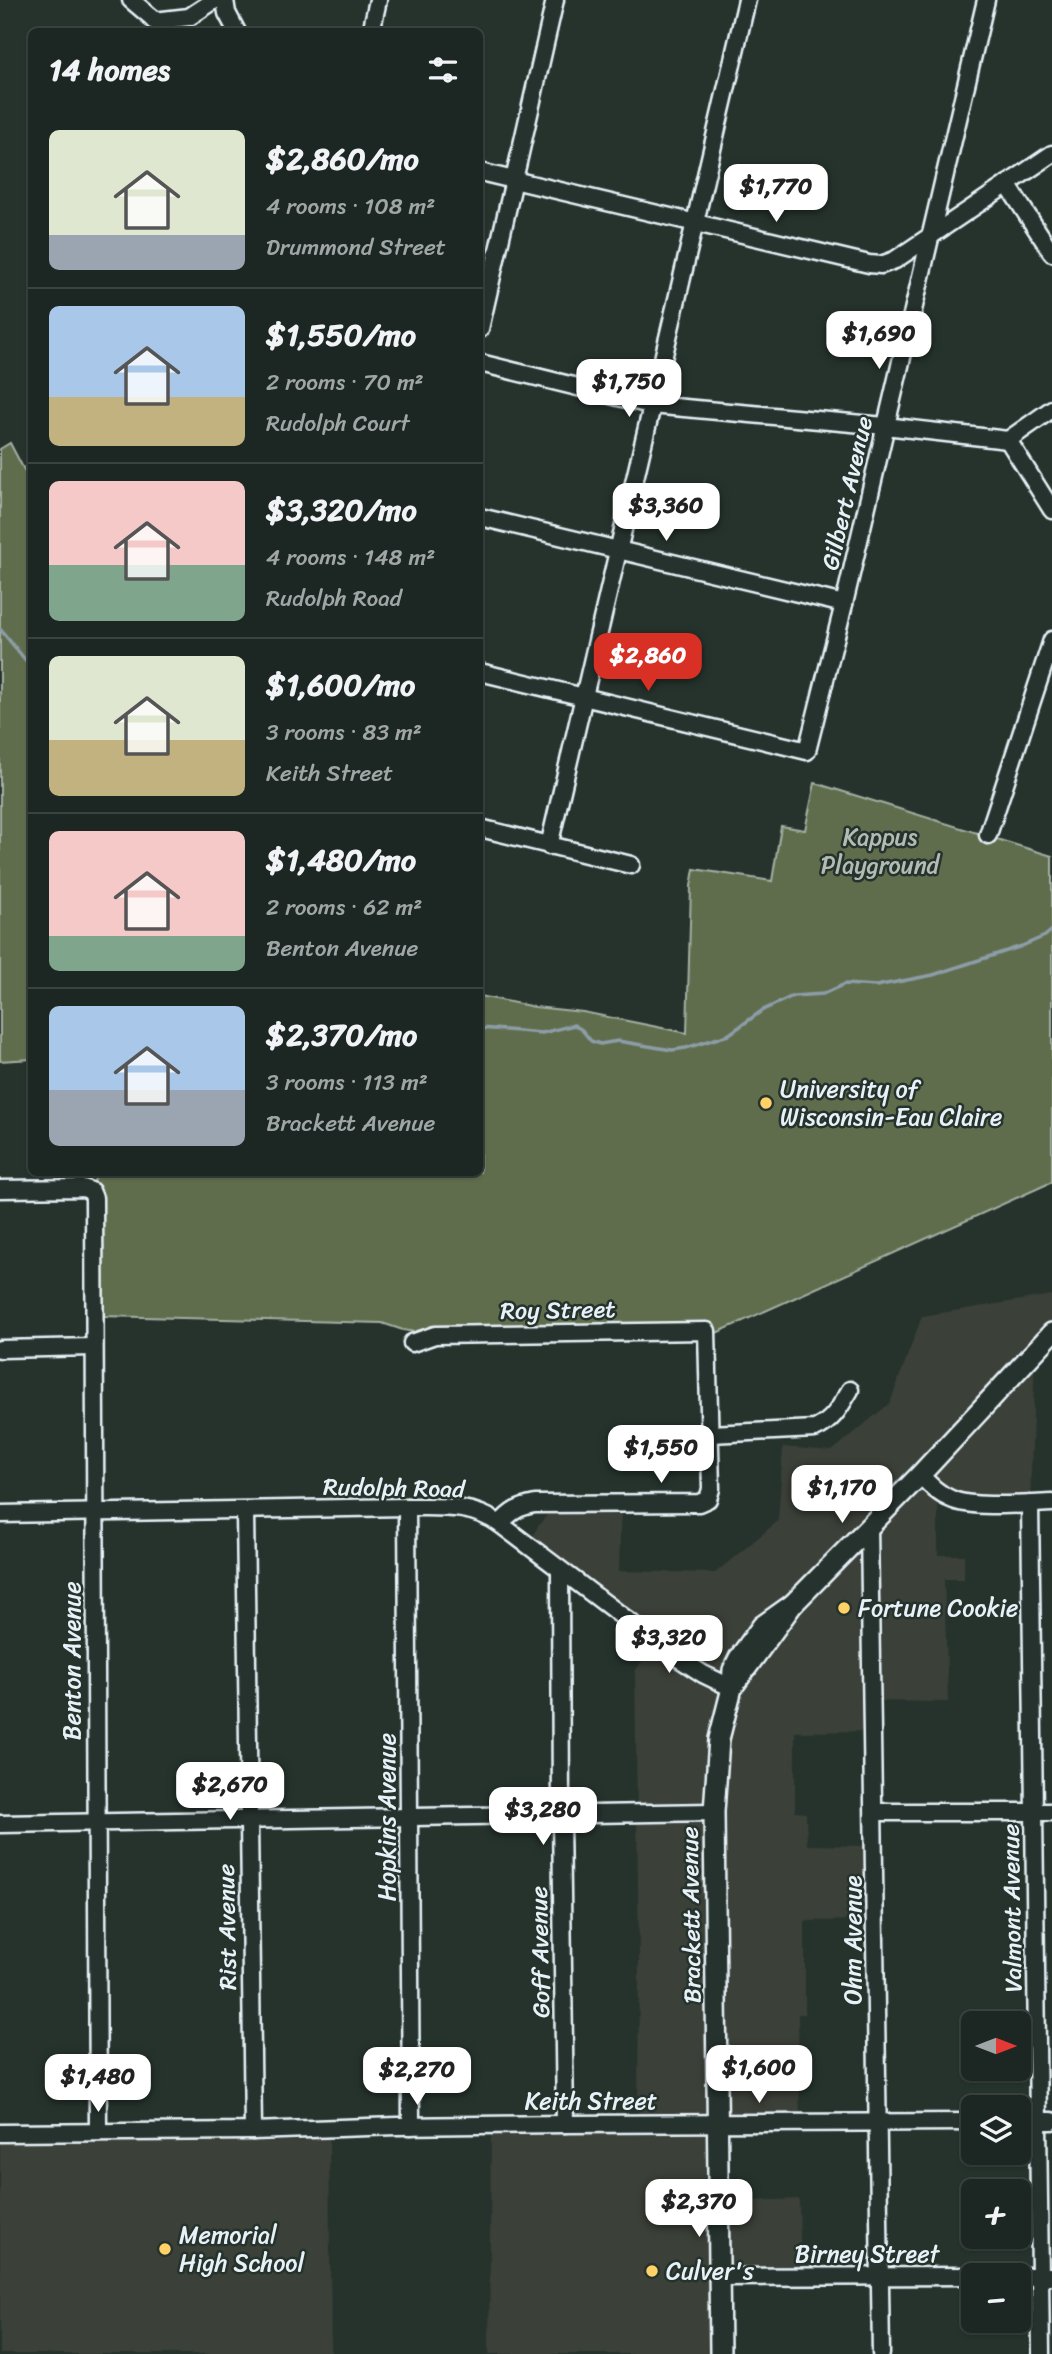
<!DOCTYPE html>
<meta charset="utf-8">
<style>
:root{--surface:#1c2622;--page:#252e2a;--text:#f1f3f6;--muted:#a0a5a5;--line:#3a4340;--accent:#d93025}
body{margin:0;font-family:Sriracha,sans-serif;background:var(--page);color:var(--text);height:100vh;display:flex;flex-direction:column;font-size:26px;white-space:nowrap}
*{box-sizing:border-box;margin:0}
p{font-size:23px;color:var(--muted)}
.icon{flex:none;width:38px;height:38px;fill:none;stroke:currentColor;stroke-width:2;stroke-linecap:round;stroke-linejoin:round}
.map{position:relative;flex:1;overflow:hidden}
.sheet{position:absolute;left:28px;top:28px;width:455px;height:1148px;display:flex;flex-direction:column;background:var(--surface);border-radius:10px;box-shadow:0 2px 5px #0004,0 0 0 2px var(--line)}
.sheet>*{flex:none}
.needle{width:46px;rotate:90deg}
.fabs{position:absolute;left:961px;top:2011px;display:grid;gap:14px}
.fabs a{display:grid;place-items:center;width:70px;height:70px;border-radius:10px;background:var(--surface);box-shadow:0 2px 5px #0004,0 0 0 2px var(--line);font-size:35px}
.price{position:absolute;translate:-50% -60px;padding:0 16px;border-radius:14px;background:#fff;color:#222;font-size:23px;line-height:46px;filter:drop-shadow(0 2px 4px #0008)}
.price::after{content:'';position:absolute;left:50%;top:42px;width:21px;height:16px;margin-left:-10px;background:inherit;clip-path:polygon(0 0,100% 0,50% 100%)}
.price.active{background:var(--accent);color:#fff}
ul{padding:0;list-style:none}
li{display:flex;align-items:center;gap:21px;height:175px;padding:0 21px}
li+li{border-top:2px solid var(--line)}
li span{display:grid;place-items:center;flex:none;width:196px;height:140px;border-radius:10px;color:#555}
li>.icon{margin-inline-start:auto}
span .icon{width:84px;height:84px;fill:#fffc;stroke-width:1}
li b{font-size:30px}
h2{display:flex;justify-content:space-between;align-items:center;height:84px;padding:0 21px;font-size:30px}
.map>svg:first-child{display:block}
.built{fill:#3a4039}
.park{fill:#606d4e;stroke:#a4afa3;stroke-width:2}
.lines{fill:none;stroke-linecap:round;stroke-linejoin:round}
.stream{stroke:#8c9da8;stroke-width:3.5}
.minor-casing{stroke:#e8f1f8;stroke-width:21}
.major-casing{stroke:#e8f1f8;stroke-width:24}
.minor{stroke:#26332d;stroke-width:16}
.major{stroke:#26332d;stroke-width:19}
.poi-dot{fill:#ffd166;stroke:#26332d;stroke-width:2.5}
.labels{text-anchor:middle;stroke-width:5;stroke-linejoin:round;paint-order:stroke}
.street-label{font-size:24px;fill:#e8f1f8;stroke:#26332d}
.park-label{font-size:24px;fill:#b2bcb4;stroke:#26332d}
.poi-label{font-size:24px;fill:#e8f1f8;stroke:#26332d;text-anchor:start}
</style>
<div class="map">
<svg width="1052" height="2354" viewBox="0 0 1052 2354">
<rect width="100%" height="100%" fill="#26332d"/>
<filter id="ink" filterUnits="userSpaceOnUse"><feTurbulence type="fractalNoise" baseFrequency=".0143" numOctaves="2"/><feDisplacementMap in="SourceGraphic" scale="14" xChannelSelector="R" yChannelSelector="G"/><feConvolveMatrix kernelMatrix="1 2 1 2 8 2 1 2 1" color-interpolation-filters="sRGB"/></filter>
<g filter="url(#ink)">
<g class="built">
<polygon points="1052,1295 1052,1333 1035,1353 1030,1504 938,1492 938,1555 964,1555 964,1579 944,1579 948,1702 873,1701 873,1731 795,1732 795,1812 806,1813 807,1845 875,1846 876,1920 805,1921 805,2014 798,2014 800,2123 718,2124 719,2202 799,2199 801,2277 719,2278 720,2354 489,2354 491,2125 638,2123 639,1956 635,1671 649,1651 629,1623 529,1545 538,1526 556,1504 621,1504 619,1571 715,1573 778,1521 783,1447 832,1451 890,1403 922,1316"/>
<polygon points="329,2136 331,2354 0,2354 0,2143 300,2141 324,2138"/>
</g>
<g class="park">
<polygon points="10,443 32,485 32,1059 0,1061 0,449"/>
<polygon points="815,783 1052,856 1052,1182 712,1335 435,1335 403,1330 382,1323 101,1316 100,1191 94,1181 98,1172 480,1172 480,996 535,1007 583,1012 687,1033 691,886 694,869 772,881 781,826 805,830"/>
</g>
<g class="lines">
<g class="stream">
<polyline points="0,629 32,668"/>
<polyline points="480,1028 542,1033 574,1025 582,1030 591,1041 600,1044 618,1041 672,1050 686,1048 728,1035 763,1010 793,996 823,994 845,984 876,986 933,975 1022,946 1045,936 1052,930"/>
</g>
<g class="minor-casing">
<g id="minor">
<polyline points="131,0 169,32"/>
<polyline points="225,0 227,13 237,32"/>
<polyline points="154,21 189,17 215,0"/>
<polyline points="371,32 378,0"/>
<polyline points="480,172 869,264 881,265 895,260 1052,154"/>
<polyline points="1007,184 1052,253"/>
<polyline points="480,329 555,0"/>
<polyline points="480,363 651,405 885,426 1008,440 1052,409"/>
<polyline points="1008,440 1052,510"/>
<polyline points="480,517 844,604"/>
<polyline points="480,672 807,751 844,604 986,0"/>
<polyline points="480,828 631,865"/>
<polyline points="988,835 1052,640"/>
<polyline points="549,846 747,0"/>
<polyline points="0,1189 83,1188 91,1191 94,1198 98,2132"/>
<path d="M412,1343l23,-8 272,-4 4,158 -3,10 -9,4 -164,1c-16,3 -24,7 -35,20"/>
<polyline points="0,1349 94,1347"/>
<path d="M710,1434l105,-5c18,-8 25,-22 35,-39"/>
<path d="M920,1475c9,9 18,19 31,24 21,10 75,5 101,4"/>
<polyline points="1030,1504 1041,2354"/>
<polyline points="407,1507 411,2126"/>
<polyline points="245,1511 253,2131"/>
<path d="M0,1514l407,-7c34,0 64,-3 93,17l175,132 28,18 29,14"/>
<polyline points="869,1526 881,2354"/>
<polyline points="560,1570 561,1815 565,2124"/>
<polyline points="875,1812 1052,1812"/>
<polyline points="0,1824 714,1812"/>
<polyline points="1018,2121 1052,2121"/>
<polyline points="0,2133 253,2131 397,2126 565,2124 973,2122"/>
<polyline points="1018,2276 1052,2276"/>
<polyline points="719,2277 973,2276"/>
</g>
</g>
<g class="major-casing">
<g id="major">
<polyline points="734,1685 793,1604 920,1475 1052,1333"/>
<polyline points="720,2354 714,1812 719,1739 732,1688 733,1670 739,1658 762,1626 793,1604"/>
</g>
</g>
<use href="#minor" class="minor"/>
<use href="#major" class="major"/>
</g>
</g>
<g class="poi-dot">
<circle cx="766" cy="1103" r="7"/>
<circle cx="844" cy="1608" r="7"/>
<circle cx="165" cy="2249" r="7"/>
<circle cx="652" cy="2271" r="7"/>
</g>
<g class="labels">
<g class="street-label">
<text transform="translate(847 493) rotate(-77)" y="8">Gilbert Avenue</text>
<text transform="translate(558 1310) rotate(-1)" y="8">Roy Street</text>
<text transform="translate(394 1488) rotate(1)" y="8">Rudolph Road</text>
<text transform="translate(72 1661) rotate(-90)" y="8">Benton Avenue</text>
<text transform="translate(387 1817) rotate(-90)" y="8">Hopkins Avenue</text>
<text transform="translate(1012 1908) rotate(-91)" y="8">Valmont Avenue</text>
<text transform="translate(691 1915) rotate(-91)" y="8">Brackett Avenue</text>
<text transform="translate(227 1927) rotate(-91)" y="8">Rist Avenue</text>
<text transform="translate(853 1940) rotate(-90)" y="8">Ohm Avenue</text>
<text transform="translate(540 1952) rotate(-91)" y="8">Goff Avenue</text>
<text x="591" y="2109">Keith Street</text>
<text x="867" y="2262">Birney Street</text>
</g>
<g class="park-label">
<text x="880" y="845">Kappus<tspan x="880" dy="28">Playground</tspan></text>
</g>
<g class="poi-label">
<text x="780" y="1097">University of<tspan x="780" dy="28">Wisconsin-Eau Claire</tspan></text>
<text x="858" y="1616">Fortune Cookie</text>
<text x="179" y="2243">Memorial<tspan x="179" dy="28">High School</tspan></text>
<text x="666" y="2279">Culver's</text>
</g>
</g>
</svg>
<div class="fabs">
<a><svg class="needle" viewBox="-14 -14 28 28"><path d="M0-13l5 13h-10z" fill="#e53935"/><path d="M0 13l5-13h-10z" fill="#a0a5a5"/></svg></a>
<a><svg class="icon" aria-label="layers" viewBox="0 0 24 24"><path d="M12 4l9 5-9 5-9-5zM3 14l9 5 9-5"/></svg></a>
<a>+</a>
<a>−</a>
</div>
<b class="price" style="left:776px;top:224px">$1,770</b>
<b class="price" style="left:879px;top:371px">$1,690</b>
<b class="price" style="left:629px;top:419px">$1,750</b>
<b class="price" style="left:666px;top:543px">$3,360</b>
<b class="price active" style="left:648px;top:693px">$2,860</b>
<b class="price" style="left:661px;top:1485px">$1,550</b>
<b class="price" style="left:842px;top:1525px">$1,170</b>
<b class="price" style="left:669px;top:1675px">$3,320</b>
<b class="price" style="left:230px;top:1822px">$2,670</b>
<b class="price" style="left:543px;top:1847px">$3,280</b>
<b class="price" style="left:759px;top:2105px">$1,600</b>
<b class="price" style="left:417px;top:2107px">$2,270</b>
<b class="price" style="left:98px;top:2114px">$1,480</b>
<b class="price" style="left:699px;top:2239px">$2,370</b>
<section class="sheet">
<h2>14 homes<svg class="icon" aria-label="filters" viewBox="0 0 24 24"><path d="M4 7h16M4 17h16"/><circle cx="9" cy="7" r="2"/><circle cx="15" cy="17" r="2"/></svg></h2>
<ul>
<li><span style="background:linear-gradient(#dfe7d0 75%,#9aa5b1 0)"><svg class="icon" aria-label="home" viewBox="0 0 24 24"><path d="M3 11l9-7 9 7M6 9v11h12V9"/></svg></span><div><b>$2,860/mo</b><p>4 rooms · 108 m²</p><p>Drummond Street</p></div></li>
<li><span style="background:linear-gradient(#a9c7e8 65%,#c2b280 0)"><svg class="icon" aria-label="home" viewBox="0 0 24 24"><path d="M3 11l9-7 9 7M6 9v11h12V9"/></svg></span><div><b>$1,550/mo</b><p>2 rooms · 70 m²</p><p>Rudolph Court</p></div></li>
<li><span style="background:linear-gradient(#f6c9c9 60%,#7fa58c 0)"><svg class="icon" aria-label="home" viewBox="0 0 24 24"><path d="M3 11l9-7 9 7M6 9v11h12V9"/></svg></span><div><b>$3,320/mo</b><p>4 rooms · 148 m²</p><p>Rudolph Road</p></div></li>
<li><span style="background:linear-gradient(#dfe7d0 60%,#c2b280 0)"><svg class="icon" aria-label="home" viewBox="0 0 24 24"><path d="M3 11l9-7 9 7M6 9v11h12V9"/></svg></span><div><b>$1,600/mo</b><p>3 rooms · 83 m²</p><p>Keith Street</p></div></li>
<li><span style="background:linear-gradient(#f6c9c9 75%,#7fa58c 0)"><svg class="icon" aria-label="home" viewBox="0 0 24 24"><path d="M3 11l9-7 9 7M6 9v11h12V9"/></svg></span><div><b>$1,480/mo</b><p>2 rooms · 62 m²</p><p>Benton Avenue</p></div></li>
<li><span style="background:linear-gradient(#a9c7e8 60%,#9aa5b1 0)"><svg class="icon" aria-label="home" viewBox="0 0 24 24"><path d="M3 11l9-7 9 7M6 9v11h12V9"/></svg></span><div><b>$2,370/mo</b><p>3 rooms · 113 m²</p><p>Brackett Avenue</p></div></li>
</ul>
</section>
</div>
